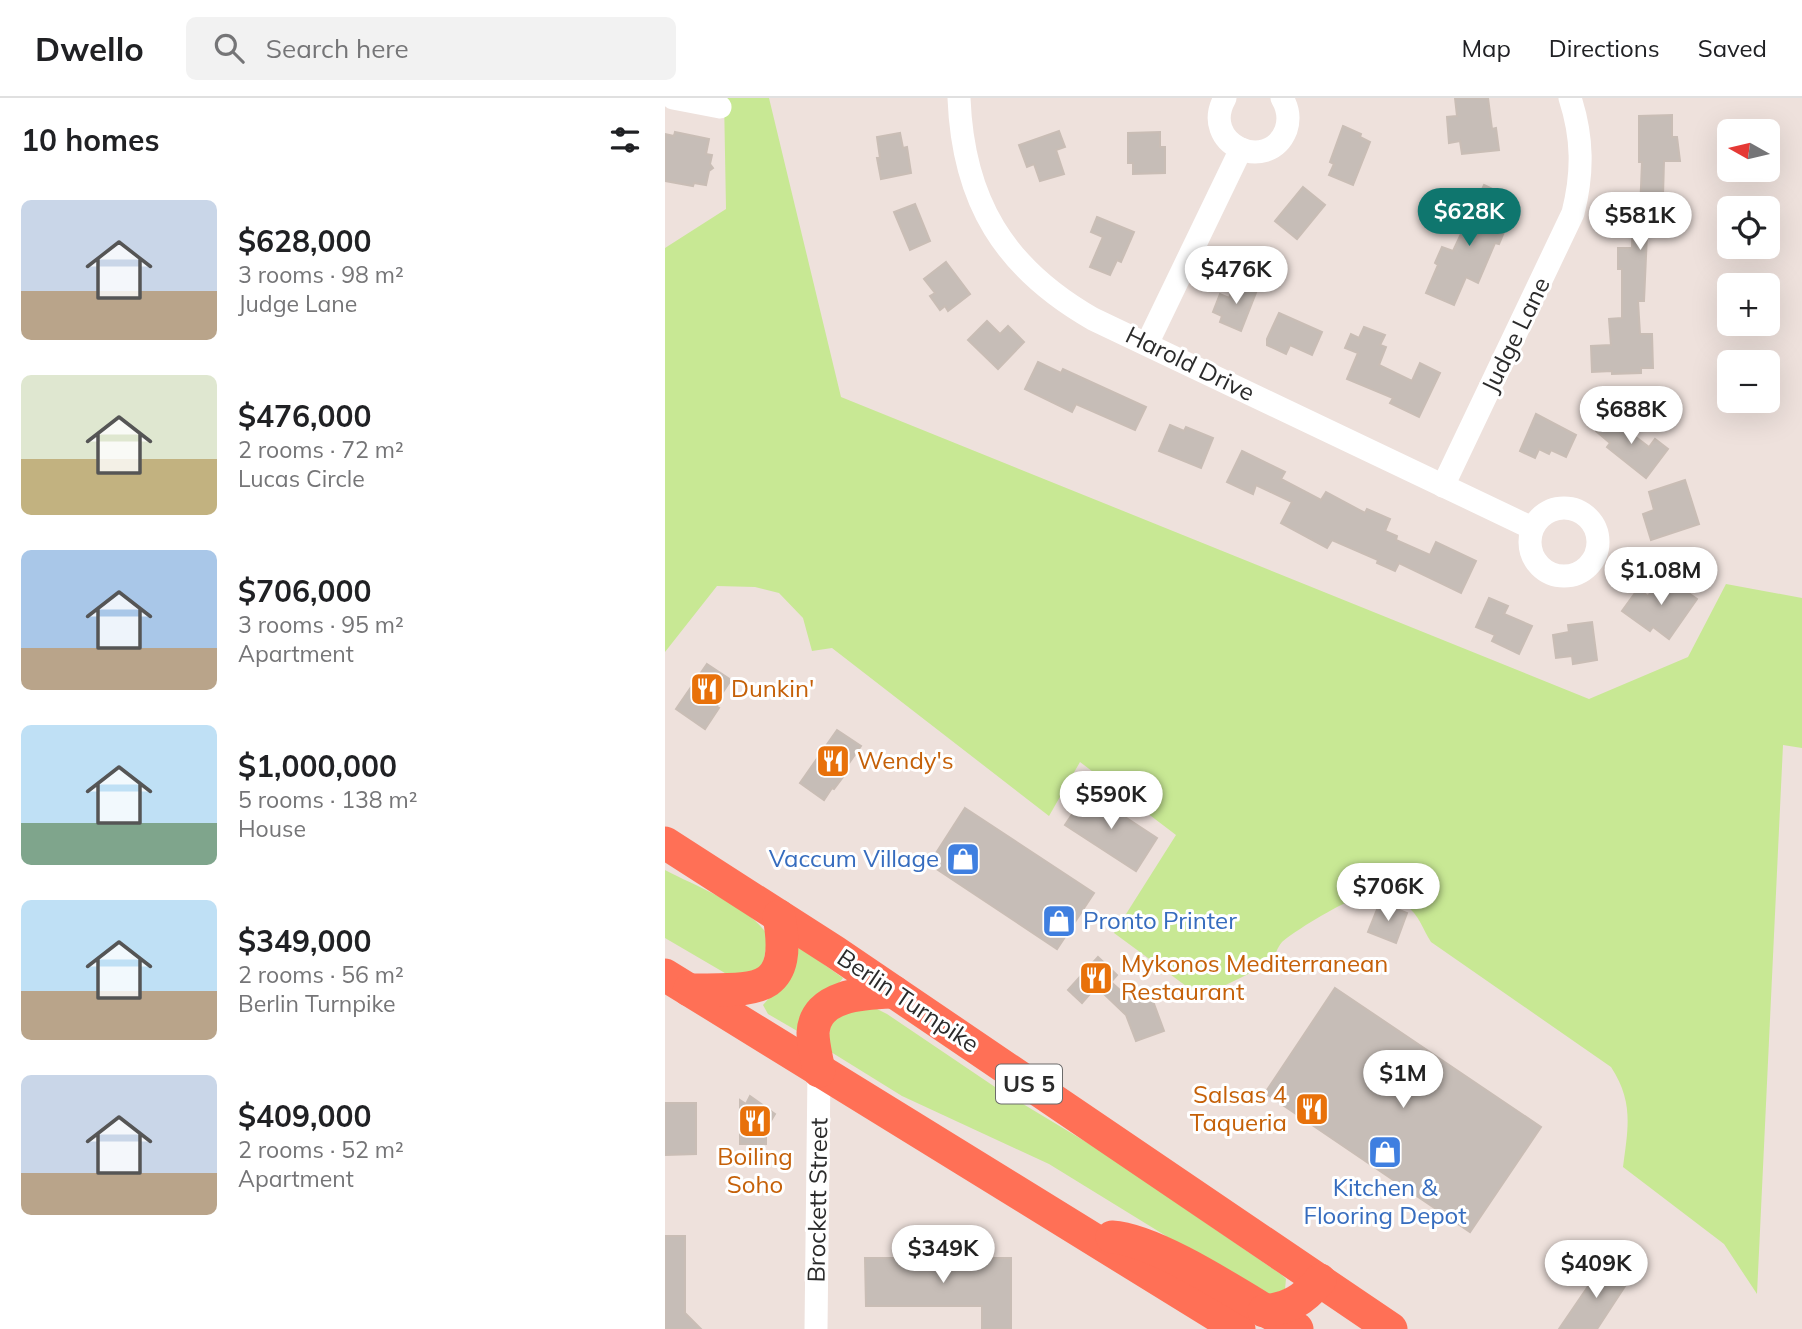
<!DOCTYPE html>
<meta charset="utf-8">
<style>
:root{--surface:#fff;--page:#f2f2f2;--text:#202124;--muted:#757577;--line:#e0e0e0;--accent:#0f766e}
body{margin:0;font-family:Mulish,sans-serif;background:var(--page);color:var(--text);height:100vh;display:flex;flex-direction:column;font-size:26px;white-space:nowrap}
*{box-sizing:border-box;margin:0}
p{font-size:23px;color:var(--muted)}
.icon{flex:none;width:38px;height:38px;fill:none;stroke:currentColor;stroke-width:2;stroke-linecap:round;stroke-linejoin:round}
.map{position:relative;flex:1;overflow:hidden}
.details{display:flex;flex-direction:column;background:var(--surface);width:665px}
.details>*{flex:none}
.needle{width:46px;rotate:278deg}
.tools{position:absolute;left:1052px;top:21px;display:grid;gap:14px}
.tools a{display:grid;place-items:center;width:63px;height:63px;border-radius:10px;background:var(--surface);box-shadow:0 7px 28px #0002;font-size:35px}
.price{position:absolute;translate:-50% -60px;padding:0 16px;border-radius:24px;background:#fff;color:#222;font-size:23px;line-height:46px;filter:drop-shadow(0 2px 4px #0008)}
.price::after{content:'';position:absolute;left:50%;top:42px;width:21px;height:16px;margin-left:-10px;background:inherit;clip-path:polygon(0 0,100% 0,50% 100%)}
.price.on{background:var(--accent);color:#fff}
ul{padding:0;list-style:none}
li{display:flex;align-items:center;gap:21px;height:175px;padding:0 21px}
li span{display:grid;place-items:center;flex:none;width:196px;height:140px;border-radius:10px;color:#555}
li>.icon{margin-inline-start:auto}
span .icon{width:84px;height:84px;fill:#fffc;stroke-width:1}
li b{font-size:30px}
h2{display:flex;justify-content:space-between;align-items:center;height:84px;padding:0 21px;font-size:30px}
header{display:flex;align-items:center;gap:42px;box-sizing:border-box;height:98px;padding:0 35px;background:var(--surface);border-bottom:2px solid var(--line)}
header strong{font-size:33px}
nav{display:flex;gap:38px;margin-inline-start:auto;font-size:24px}
.search{width:490px;height:63px;background:var(--page);display:flex;align-items:center;gap:18px;box-sizing:border-box;padding:0 24px;border-radius:10px;color:var(--muted);font-size:26px}
main{display:flex;flex:1;min-height:0}
.map>svg:first-child{display:block}
.green{fill:#c8e894}
.building{fill:#c6bdb7;stroke:#c9bdb5;stroke-width:2}
.lines{fill:none;stroke-linecap:round;stroke-linejoin:round}
.minor{stroke:#fff;stroke-width:23}
.highway{stroke:#ff7056;stroke-width:33}
.labels{text-anchor:middle;stroke-width:6;stroke-linejoin:round;paint-order:stroke}
.shield{fill:#fff;stroke:#6b6b6b;stroke-width:2}
.shield-label{font-size:23px;font-weight:bold;fill:#2b2b2b}
.street-label{font-size:24px;fill:#2b2b2b;stroke:#fff}
.food-label{font-size:24px;fill:#c56008;stroke:#fff;text-anchor:start}
.shop-label{font-size:24px;fill:#366cbe;stroke:#fff;text-anchor:end}
</style>
<header>
<strong>Dwello</strong>
<div class="search"><svg class="icon" aria-label="search" viewBox="0 0 24 24"><circle cx="10" cy="10" r="6"/><path d="M15 15l6 6"/></svg>Search here</div>
<nav><a>Map</a><a>Directions</a><a>Saved</a></nav>
</header>
<main>
<section class="details">
<h2>10 homes<svg class="icon" aria-label="filters" viewBox="0 0 24 24"><path d="M4 7h16M4 17h16"/><circle cx="9" cy="7" r="2"/><circle cx="15" cy="17" r="2"/></svg></h2>
<ul>
<li><span style="background:linear-gradient(#c9d6e8 65%,#b9a48a 0)"><svg class="icon" aria-label="home" viewBox="0 0 24 24"><path d="M3 11l9-7 9 7M6 9v11h12V9"/></svg></span><div><b>$628,000</b><p>3 rooms · 98 m²</p><p>Judge Lane</p></div></li>
<li><span style="background:linear-gradient(#dfe7d0 60%,#c2b280 0)"><svg class="icon" aria-label="home" viewBox="0 0 24 24"><path d="M3 11l9-7 9 7M6 9v11h12V9"/></svg></span><div><b>$476,000</b><p>2 rooms · 72 m²</p><p>Lucas Circle</p></div></li>
<li><span style="background:linear-gradient(#a9c7e8 70%,#b9a48a 0)"><svg class="icon" aria-label="home" viewBox="0 0 24 24"><path d="M3 11l9-7 9 7M6 9v11h12V9"/></svg></span><div><b>$706,000</b><p>3 rooms · 95 m²</p><p>Apartment</p></div></li>
<li><span style="background:linear-gradient(#bfe0f5 70%,#7fa58c 0)"><svg class="icon" aria-label="home" viewBox="0 0 24 24"><path d="M3 11l9-7 9 7M6 9v11h12V9"/></svg></span><div><b>$1,000,000</b><p>5 rooms · 138 m²</p><p>House</p></div></li>
<li><span style="background:linear-gradient(#bfe0f5 65%,#b9a48a 0)"><svg class="icon" aria-label="home" viewBox="0 0 24 24"><path d="M3 11l9-7 9 7M6 9v11h12V9"/></svg></span><div><b>$349,000</b><p>2 rooms · 56 m²</p><p>Berlin Turnpike</p></div></li>
<li><span style="background:linear-gradient(#c9d6e8 70%,#b9a48a 0)"><svg class="icon" aria-label="home" viewBox="0 0 24 24"><path d="M3 11l9-7 9 7M6 9v11h12V9"/></svg></span><div><b>$409,000</b><p>2 rooms · 52 m²</p><p>Apartment</p></div></li>
</ul>
</section>
<div class="map">
<svg width="1137" height="1231" viewBox="0 0 1137 1231">
<rect width="100%" height="100%" fill="#eee1dc"/>
<g class="green">
<path d="M59,0h45l72,299 748,302 99,-42 38,-73 76,14v150l-19,-3 -26,549 -33,-50 -101,-77c5,-39 11,-65 -12,-100l-180,-125c-8,-12 -12,-28 -25,-36 -15,-9 -36,-10 -53,-6 -14,4 -60,32 -71,42 -5,6 -7,13 -9,20l-72,35 -87,-64 62,-98 -96,-73 -31,54 -217,-168 -20,3 -9,-33 -24,-25 -24,-6 -38,-1 -52,66v-404l61,-39z"/>
<path d="M0,772c32,17 85,36 103,66l-6,34 -32,6 -65,-38z"/>
<polygon points="133,848 178,880 134,934 103,916 98,907 114,889"/>
<polygon points="210,910 222,916 333,991 436,1053 617,1177 621,1181 620,1191 606,1197 584,1189 384,1066 237,998 166,954 162,947 167,921 179,912"/>
</g>
<g class="building">
<polygon points="790,0 823,0 827,31 831,30 834,52 797,56 795,43 784,45 782,19 792,18"/>
<polygon points="1007,17 1007,39 1012,39 1015,63 999,63 998,98 1006,98 1006,114 998,114 998,137 982,136 979,203 973,203 975,236 987,236 988,270 976,270 976,275 947,276 947,273 927,274 926,248 946,247 944,221 957,220 957,171 953,171 953,150 967,150 968,112 975,113 977,64 974,64 974,18"/>
<polygon points="678,28 696,36 695,39 705,44 688,87 664,77 669,66 665,64"/>
<polygon points="394,33 400,49 391,52 399,76 375,83 369,66 362,69 354,47"/>
<polygon points="10,34 44,41 41,56 47,57 45,66 48,70 44,73 41,87 29,85 28,88 0,83 0,36 9,38"/>
<polygon points="495,34 495,49 500,49 500,75 468,76 468,65 463,65 463,35"/>
<polygon points="235,35 238,50 242,49 246,75 216,81 212,60 215,60 212,39"/>
<polygon points="819,87 842,98 830,123 838,127 835,132 839,134 834,146 830,145 813,185 801,179 789,207 761,195 773,167 770,165 777,149 788,153"/>
<polygon points="638,89 660,107 632,141 610,123"/>
<polygon points="250,106 265,143 245,152 229,114"/>
<polygon points="432,119 469,134 456,164 452,162 445,177 425,169 438,139 426,134"/>
<polygon points="281,164 305,196 283,213 280,208 275,212 265,198 270,195 259,181"/>
<polygon points="571,184 592,192 576,233 555,224 557,218 548,214 555,196 564,200"/>
<polygon points="614,215 657,234 647,257 625,247 621,256 602,247 602,241"/>
<polygon points="322,223 335,236 343,228 359,244 333,271 303,242"/>
<polygon points="699,229 720,237 715,247 721,249 714,267 747,283 755,265 775,275 754,319 725,305 728,300 682,281 693,255 680,250 686,236 694,240"/>
<polygon points="373,264 396,275 398,271 481,309 470,332 411,306 407,314 360,291"/>
<polygon points="945,314 962,327 959,330 984,349 990,341 1003,351 981,380 942,349 945,345 931,333"/>
<polygon points="871,316 911,337 901,359 886,352 884,356 874,351 870,360 855,353"/>
<polygon points="505,327 519,333 521,329 548,340 536,370 494,353"/>
<polygon points="577,353 620,374 616,381 656,402 661,394 700,415 702,411 725,421 720,433 732,438 731,442 765,457 771,444 811,463 796,495 734,465 730,473 712,465 713,462 667,442 662,450 616,425 627,404 591,387 588,396 562,384"/>
<polygon points="1020,382 1034,426 986,442 978,416 989,412 984,394"/>
<polygon points="998,477 1032,501 1004,541 988,529 985,533 957,513 973,491 983,498"/>
<polygon points="824,500 843,508 839,516 867,528 854,556 827,543 830,537 811,529"/>
<polygon points="927,524 932,562 908,566 907,558 891,560 888,537 904,534 903,527"/>
<polygon points="42,566 66,582 54,600 52,609 54,610 40,631 11,611"/>
<polygon points="172,632 196,648 175,678 178,679 169,691 167,690 159,702 135,685"/>
<polygon points="422,694 492,740 471,773 400,727"/>
<polygon points="300,710 429,795 392,851 264,766"/>
<polygon points="715,804 742,815 731,845 703,834"/>
<polygon points="433,859 452,877 446,884 466,902 485,895 499,933 471,943 461,917 438,895 430,890 417,905 403,892"/>
<polygon points="670,890 876,1029 805,1134 600,995"/>
<polygon points="85,998 110,1016 101,1031 101,1046 75,1046 75,1002 81,1006"/>
<polygon points="0,1005 31,1005 31,1056 0,1057"/>
<polygon points="0,1138 20,1138 20,1215 36,1231 0,1231"/>
<polygon points="200,1160 346,1160 346,1231 317,1231 317,1208 201,1208"/>
<polygon points="939,1165 964,1182 932,1231 894,1231"/>
</g>
<g class="lines">
<g class="minor">
<polyline points="8,0 55,9"/>
<path d="M294,0c4,103 45,170 134,221l439,209"/>
<path d="M560,0c-26,46 43,77 61,32 4,-12 2,-22 -4,-32"/>
<polyline points="482,246 576,51"/>
<path d="M778,388l130,-273c10,-40 10,-75 -3,-115"/>
<circle cx="899" cy="444" r="34"/>
<polyline points="151,1231 154,973"/>
</g>
<g class="highway">
<polyline points="0,745 170,854 726,1231"/>
<polyline points="0,877 574,1231"/>
<path d="M24,892c63,-1 105,8 90,-74"/>
<path d="M154,973c-2,-12 -6,-26 -6,-38 2,-39 52,-40 81,-41"/>
<path d="M447,1139c48,3 140,67 185,92"/>
<path d="M599,1213c26,-3 39,-11 56,-31"/>
</g>
</g>
<defs>
<g id="restaurant-square" transform="scale(1.75)"><rect x="-9" y="-9" width="18" height="18" rx="4" fill="#e8710a" stroke="#fff"/><path d="M-5-6h1v4h1v-4h1v4h1v-4h1v5L-1.5 .5V6h-2V.5L-5-1ZM5-6V6H3V1.5H1.5Q1.5-4 5-6Z" fill="#fff"/></g>
<g id="shop-square" transform="scale(1.75)"><rect x="-9" y="-9" width="18" height="18" rx="4" fill="#3f7fe0" stroke="#fff"/><path d="M-5-2.5h2.3a2.7 3.5 0 0 1 5.4 0H5L5.5 6h-11ZM-1.5-2.5h3a1.5 2.3 0 0 0-3 0Z" fill="#fff"/></g>
</defs>
<g fill-rule="evenodd">
<use href="#restaurant-square" x="42" y="591"/>
<use href="#restaurant-square" x="168" y="663"/>
<use href="#shop-square" x="298" y="761"/>
<use href="#shop-square" x="394" y="823"/>
<use href="#restaurant-square" x="431" y="880"/>
<use href="#restaurant-square" x="647" y="1011"/>
<use href="#restaurant-square" x="90" y="1023"/>
<use href="#shop-square" x="720" y="1054"/>
</g>
<g class="labels">
<rect class="shield" x="331" y="966.5" width="66" height="39" rx="5"/>
<g class="shield-label">
<text x="364" y="994">US 5</text>
</g>
<g class="street-label">
<text transform="translate(851 237) rotate(-64)" y="8">Judge Lane</text>
<text transform="translate(525 266) rotate(26)" y="8">Harold Drive</text>
<text transform="translate(243 903) rotate(34)" y="8">Berlin Turnpike</text>
<text transform="translate(153 1102) rotate(-89)" y="8">Brockett Street</text>
</g>
<g class="food-label">
<text x="66" y="599">Dunkin'</text>
<text x="192" y="671">Wendy's</text>
<text x="456" y="874">Mykonos Mediterranean<tspan x="456" dy="28">Restaurant</tspan></text>
<text x="622" y="1005" text-anchor="end">Salsas 4<tspan x="622" dy="28">Taqueria</tspan></text>
<text x="90" y="1067" text-anchor="middle">Boiling<tspan x="90" dy="28">Soho</tspan></text>
</g>
<g class="shop-label">
<text x="274" y="769">Vaccum Village</text>
<text x="418" y="831" text-anchor="start">Pronto Printer</text>
<text x="720" y="1098" text-anchor="middle">Kitchen &amp;<tspan x="720" dy="28">Flooring Depot</tspan></text>
</g>
</g>
</svg>
<div class="tools">
<a><svg class="needle" viewBox="-14 -14 28 28"><path d="M0-13l5 13h-10z" fill="#e53935"/><path d="M0 13l5-13h-10z" fill="#757577"/></svg></a>
<a><svg class="icon" aria-label="locate" viewBox="0 0 24 24"><circle cx="12" cy="12" r="6"/><path d="M12 2v4M12 18v4M2 12h4M18 12h4"/></svg></a>
<a>+</a>
<a>−</a>
</div>
<b class="price on" style="left:804px;top:150px">$628K</b>
<b class="price" style="left:975px;top:154px">$581K</b>
<b class="price" style="left:571px;top:208px">$476K</b>
<b class="price" style="left:966px;top:348px">$688K</b>
<b class="price" style="left:996px;top:509px">$1.08M</b>
<b class="price" style="left:446px;top:733px">$590K</b>
<b class="price" style="left:723px;top:825px">$706K</b>
<b class="price" style="left:738px;top:1012px">$1M</b>
<b class="price" style="left:278px;top:1187px">$349K</b>
<b class="price" style="left:931px;top:1202px">$409K</b>
</div>
</main>
